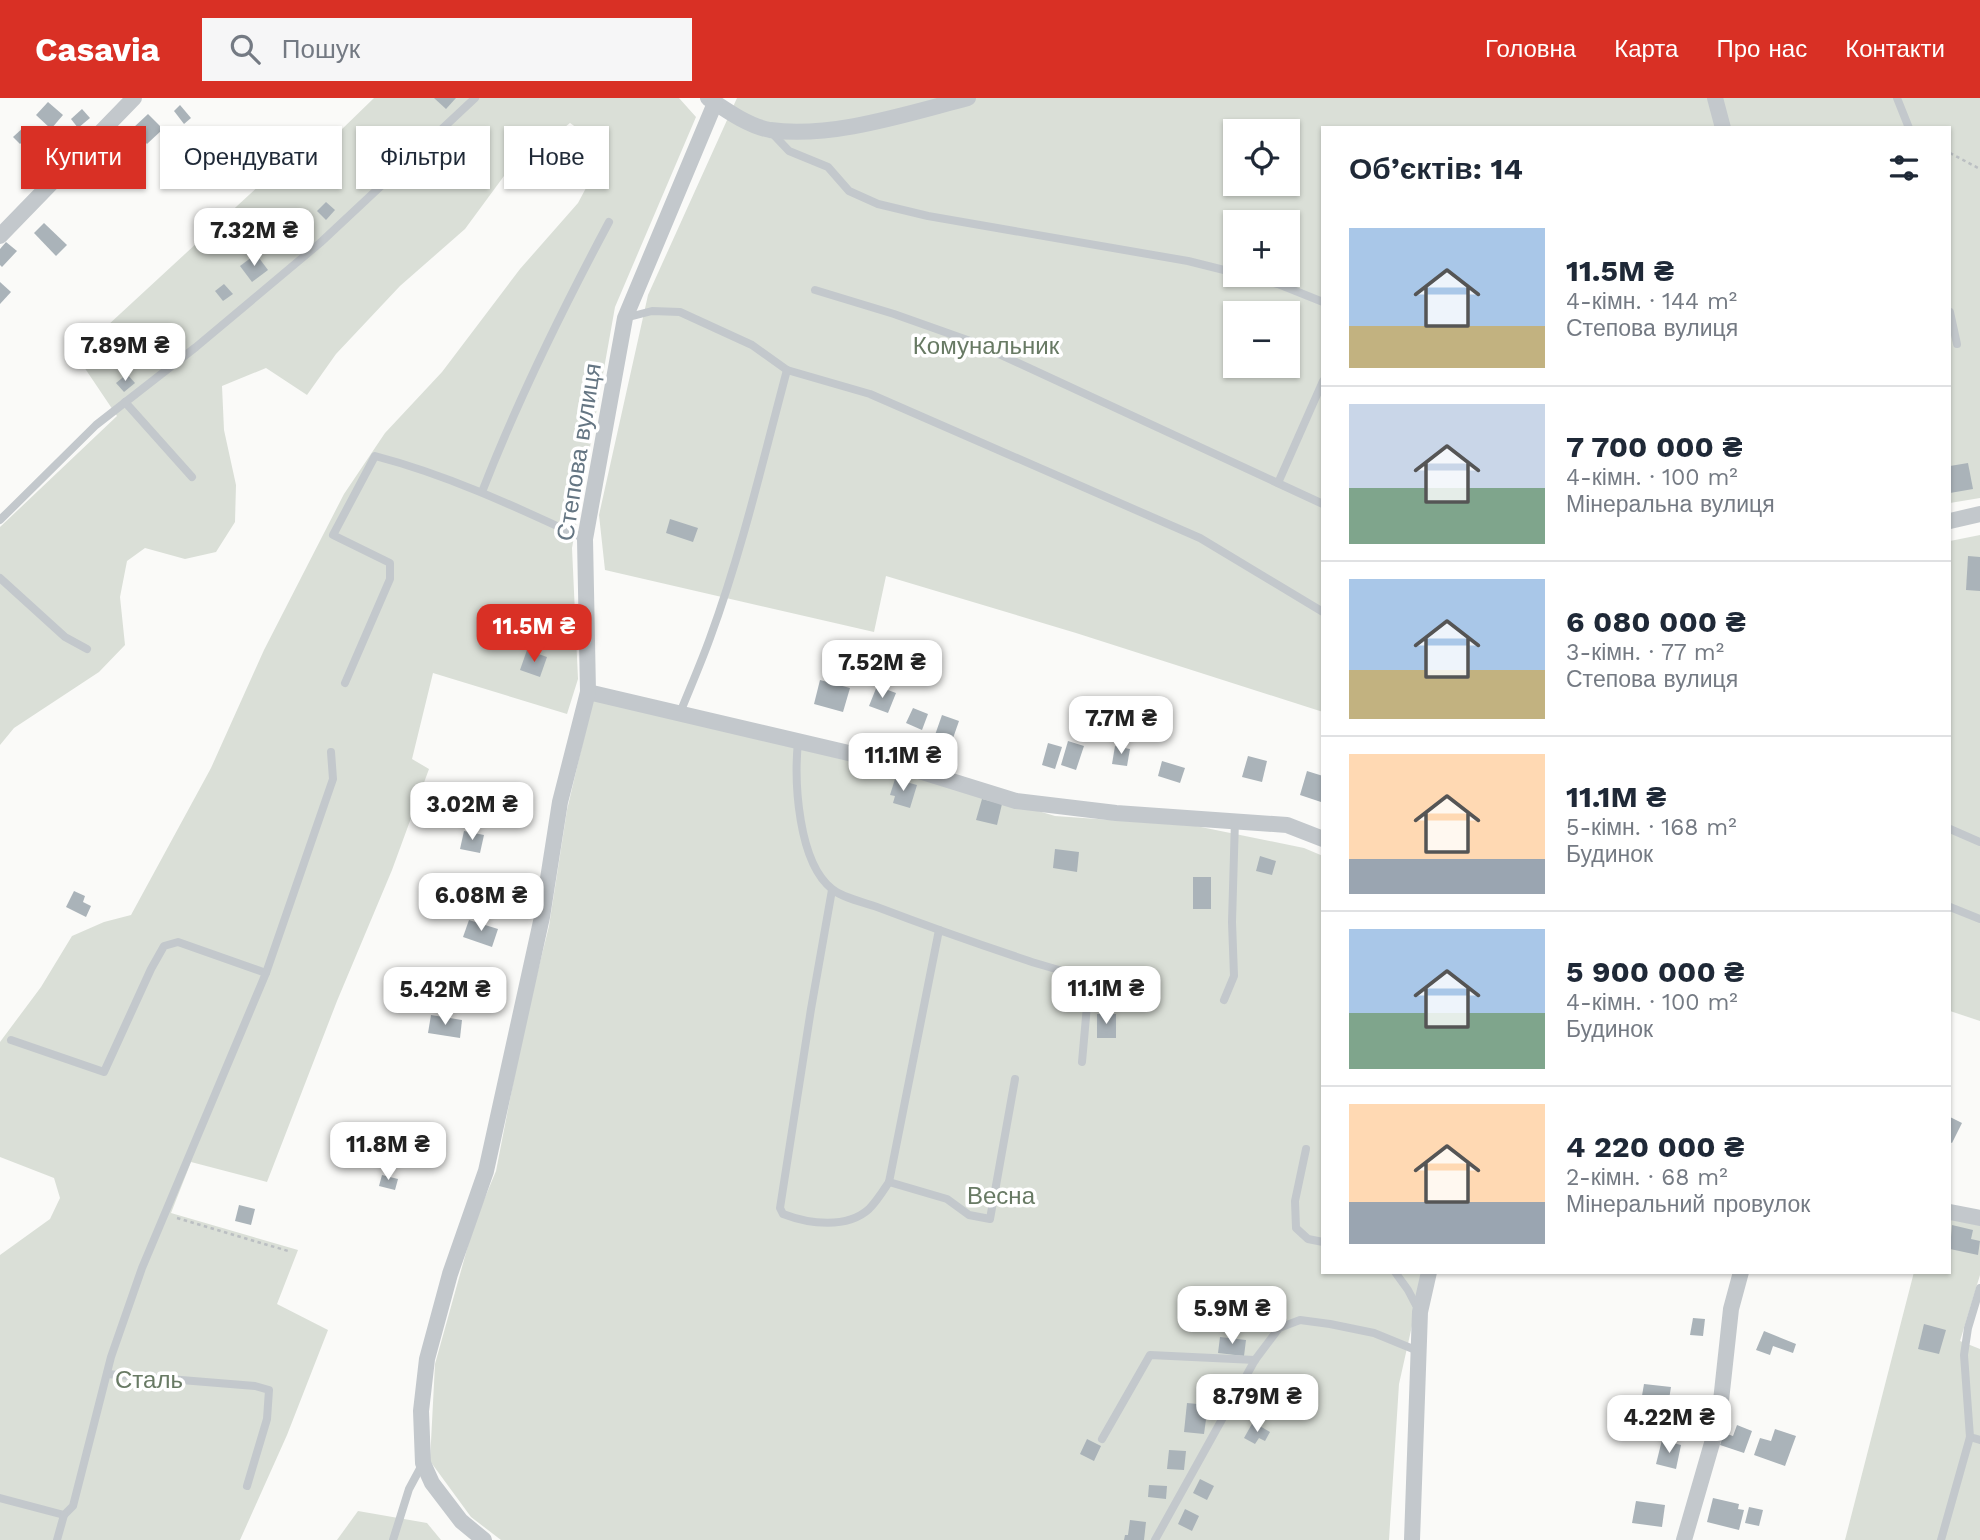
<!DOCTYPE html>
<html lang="uk">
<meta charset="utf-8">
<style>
:root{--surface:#fff;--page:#f6f6f7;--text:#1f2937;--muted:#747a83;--line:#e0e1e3;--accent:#d93025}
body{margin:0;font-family:"Work Sans",sans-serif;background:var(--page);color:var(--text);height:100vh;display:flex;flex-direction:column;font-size:26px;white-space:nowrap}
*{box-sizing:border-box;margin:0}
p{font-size:23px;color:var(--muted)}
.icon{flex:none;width:38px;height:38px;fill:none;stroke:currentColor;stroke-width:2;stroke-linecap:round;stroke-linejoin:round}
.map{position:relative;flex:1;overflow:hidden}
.details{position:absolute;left:1321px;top:28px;width:630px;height:1148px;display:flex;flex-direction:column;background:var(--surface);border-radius:0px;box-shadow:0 2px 5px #0004}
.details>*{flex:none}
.hud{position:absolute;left:21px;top:28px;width:665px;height:63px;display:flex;gap:14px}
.fabs{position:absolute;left:1223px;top:21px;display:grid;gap:14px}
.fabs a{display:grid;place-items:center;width:77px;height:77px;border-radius:0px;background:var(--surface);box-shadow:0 2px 5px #0004;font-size:35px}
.price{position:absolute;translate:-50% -60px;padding:0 16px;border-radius:14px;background:#fff;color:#222;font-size:23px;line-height:46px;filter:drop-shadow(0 2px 4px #0008)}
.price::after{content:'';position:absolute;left:50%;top:42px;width:21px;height:16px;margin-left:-10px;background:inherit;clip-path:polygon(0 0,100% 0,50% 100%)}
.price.current{background:var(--accent);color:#fff}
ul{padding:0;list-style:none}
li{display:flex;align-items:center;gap:21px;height:175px;padding:0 28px}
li+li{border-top:2px solid var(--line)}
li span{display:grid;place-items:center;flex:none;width:196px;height:140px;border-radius:0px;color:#555}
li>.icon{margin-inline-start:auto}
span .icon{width:84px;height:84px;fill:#fffc;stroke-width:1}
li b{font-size:30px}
h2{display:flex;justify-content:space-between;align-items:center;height:84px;padding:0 28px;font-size:30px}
.chip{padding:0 24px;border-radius:0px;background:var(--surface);box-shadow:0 2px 5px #0004;font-size:24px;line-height:63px}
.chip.current{background:var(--accent);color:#fff}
header{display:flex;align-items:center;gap:42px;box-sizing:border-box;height:98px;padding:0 35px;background:var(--accent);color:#fff}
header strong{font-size:33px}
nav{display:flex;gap:38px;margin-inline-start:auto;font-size:24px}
.search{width:490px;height:63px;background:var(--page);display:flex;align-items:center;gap:18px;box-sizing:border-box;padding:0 24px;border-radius:0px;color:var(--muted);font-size:26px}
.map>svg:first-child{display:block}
.green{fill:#dadfd7;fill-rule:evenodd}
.building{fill:#aab3b9}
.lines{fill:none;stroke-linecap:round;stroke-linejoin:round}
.path{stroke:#bbbfc2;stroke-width:2.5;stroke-dasharray:3.5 3.5;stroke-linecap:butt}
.service{stroke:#c3c8cc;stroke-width:8}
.minor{stroke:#c3c8cc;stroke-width:16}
.labels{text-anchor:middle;stroke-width:7;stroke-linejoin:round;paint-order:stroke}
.park-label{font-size:24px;fill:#687a64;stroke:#fff}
.street-label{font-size:24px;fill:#657683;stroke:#fff}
</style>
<header>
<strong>Casavia</strong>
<div class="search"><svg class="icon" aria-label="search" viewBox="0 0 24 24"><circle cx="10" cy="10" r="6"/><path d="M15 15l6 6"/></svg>Пошук</div>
<nav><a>Головна</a><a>Карта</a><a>Про нас</a><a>Контакти</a></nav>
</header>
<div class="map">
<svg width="1980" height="1442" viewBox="0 0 1980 1442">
<rect width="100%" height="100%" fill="#fafaf8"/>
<g class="green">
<polygon points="374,0 679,0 696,19 615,209 572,450 578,581 567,616 433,575 412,661 429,671 392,772 337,903 267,1084 191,1064 171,1115 298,1152 277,1206 328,1232 287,1337 240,1442 0,1442 0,1157 50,1121 60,1100 54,1080 0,1059 0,944 41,889 72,838 104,824 131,817 211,670 264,552 344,396 385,335 442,274 520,171 578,105 596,71 602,48 570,25 504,78 465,131 400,188 336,256 307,297 266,270 222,288 224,332 236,387 235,424 216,454 185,461 145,450 127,463 120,499 125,547 99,574 14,630 0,647 0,429 117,318 82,266 94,240 290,59 303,69"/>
<path d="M737,0h1243v400l-30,5v-375h-627v584l-247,-79 -190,-57 -12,56 -269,-62 -6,-55 49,-220zM1236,33h52v53h-52zM1236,124h52v53h-52zM1236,215h52v53h-52z"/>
<polygon points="1980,437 1980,923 1950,913 1950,443"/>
<polygon points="593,601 875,665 1055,718 1196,728 1304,750 1323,758 1323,1174 1424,1174 1399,1286 1389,1442 501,1442 471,1419 430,1363 435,1266 474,1126 496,1073 524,929 549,828 567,712"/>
<polygon points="1950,1120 1980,1126 1980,1177 1960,1243 1980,1251 1980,1442 1845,1442 1914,1174 1950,1174"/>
<polygon points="358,1413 427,1425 441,1442 337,1442"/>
</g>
<g class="building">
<polygon points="434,0 456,0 446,11"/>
<polygon points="48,4 63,17 51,31 36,17"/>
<polygon points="180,7 191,20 184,26 174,13"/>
<polygon points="82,11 90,20 78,30 71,21"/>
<polygon points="148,16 163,31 147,46 132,31"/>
<polygon points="25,28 32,35 20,46 13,39"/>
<polygon points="186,33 196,44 189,51 178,40"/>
<polygon points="123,35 142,58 126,71 107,49"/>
<polygon points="380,46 391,58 381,67 370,55"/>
<polygon points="190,53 197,60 190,68 183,62"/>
<polygon points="325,68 337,81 328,90 316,76"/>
<polygon points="326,104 335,112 326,122 317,113"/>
<polygon points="44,125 67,147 56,158 34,135"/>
<polygon points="296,127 307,139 296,148 286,136"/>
<polygon points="6,144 17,153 2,169 0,167 0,151"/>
<polygon points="256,156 268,172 252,184 240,168"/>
<polygon points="0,184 11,194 0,206"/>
<polygon points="224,186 233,196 223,203 215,193"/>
<polygon points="127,276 135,285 124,294 116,285"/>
<polygon points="1968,365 1973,391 1950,395 1950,368"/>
<polygon points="670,421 698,430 693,444 666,435"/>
<polygon points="1968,458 1980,459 1980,493 1966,492"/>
<polygon points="527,552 547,559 540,579 520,572"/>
<polygon points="827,558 843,562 839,577 824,574"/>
<polygon points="820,582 850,590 843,614 814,606"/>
<polygon points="877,588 896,595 888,615 869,608"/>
<polygon points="913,610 928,616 922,632 906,625"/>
<polygon points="942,617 959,623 952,643 935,637"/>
<polygon points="1068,643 1084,648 1076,672 1061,667"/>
<polygon points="1048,645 1062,649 1055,671 1042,667"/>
<polygon points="1115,648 1130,651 1127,668 1112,666"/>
<polygon points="1248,658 1267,663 1262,684 1242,679"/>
<polygon points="1162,663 1185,670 1180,685 1158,678"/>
<polygon points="1307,673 1323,678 1321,704 1300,697"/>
<polygon points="895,681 917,687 910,710 893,705 895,698 890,697"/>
<polygon points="982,701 1002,706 997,727 976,722"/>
<polygon points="464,733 484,737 480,755 460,751"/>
<polygon points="1055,751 1079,754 1077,774 1053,770"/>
<polygon points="1260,758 1276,763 1272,777 1256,773"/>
<rect x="1193" y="779" width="18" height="32"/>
<polygon points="74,793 85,798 83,804 91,808 86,819 66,809"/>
<polygon points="469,822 498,831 492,849 463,839"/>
<polygon points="1136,886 1151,887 1149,908 1122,905 1123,892 1135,893"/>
<rect x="1097" y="916" width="19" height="24"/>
<polygon points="431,917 462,922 460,940 428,935"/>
<polygon points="1950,1019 1962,1025 1952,1045 1950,1044"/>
<polygon points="382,1077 398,1081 395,1092 379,1088"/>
<polygon points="239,1107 255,1111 251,1127 235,1123"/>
<polygon points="1952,1127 1973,1132 1971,1141 1980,1143 1978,1157 1950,1151"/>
<polygon points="1693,1220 1705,1221 1703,1238 1690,1237"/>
<polygon points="1924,1226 1946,1232 1939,1256 1918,1251"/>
<polygon points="1764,1233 1796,1246 1793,1255 1773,1248 1770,1257 1756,1252"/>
<polygon points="1220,1239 1246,1242 1244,1258 1218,1255"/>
<polygon points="1256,1279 1270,1285 1263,1300 1249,1294"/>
<polygon points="1208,1280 1226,1283 1226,1303 1205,1300"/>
<polygon points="1644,1286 1671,1289 1665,1326 1638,1321"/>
<polygon points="1187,1305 1208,1307 1204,1336 1184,1334"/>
<polygon points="1253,1324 1270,1334 1265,1343 1259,1340 1255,1346 1244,1340"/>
<polygon points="1737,1327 1752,1333 1744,1355 1720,1347 1724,1335 1733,1338"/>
<polygon points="1775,1331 1796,1338 1785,1368 1754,1357 1760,1340 1771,1343"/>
<polygon points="1087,1341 1101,1348 1094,1363 1080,1356"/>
<polygon points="1662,1342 1681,1347 1676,1371 1656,1366"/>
<polygon points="1169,1352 1186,1353 1184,1372 1167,1371"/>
<polygon points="1200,1381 1214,1388 1207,1402 1193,1395"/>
<polygon points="1149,1387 1167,1388 1166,1401 1148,1399"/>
<polygon points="1713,1400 1739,1406 1738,1411 1744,1412 1739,1432 1707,1424"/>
<polygon points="1636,1403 1665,1407 1662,1429 1632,1425"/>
<polygon points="1749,1409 1763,1412 1759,1428 1745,1425"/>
<polygon points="1185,1411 1199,1418 1192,1433 1178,1426"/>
<polygon points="1130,1422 1146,1424 1144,1442 1124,1442 1125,1437 1128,1437"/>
</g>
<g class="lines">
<g class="path">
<polyline points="1950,55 1980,71"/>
<polyline points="177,1120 288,1153"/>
</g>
<g class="service">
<polyline points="1897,0 1909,30"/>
<polyline points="771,34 789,53 828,69 849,93 878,106 928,118 1188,163 1236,175"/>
<polyline points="1240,177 1278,186 1323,204"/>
<polyline points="815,192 894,216 973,244 1323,406"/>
<polyline points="1950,214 1957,246"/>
<polyline points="625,220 652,213 680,214 752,247 787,272 870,296 1200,440 1323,514"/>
<polyline points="125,304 192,379"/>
<polyline points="1278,385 1323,283"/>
<path d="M482,394c36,-93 80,-182 127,-270"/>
<polyline points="0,422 96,327 196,249 320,145 475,0"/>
<polyline points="0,480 65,539 87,551"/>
<path d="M345,585l45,-104v-16l-57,-28 42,-79c73,19 141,51 210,83"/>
<path d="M680,615c10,-25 21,-50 30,-75 32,-87 53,-178 77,-268"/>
<path d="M798,644c-4,40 0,120 34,147 11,9 31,13 45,18 50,19 101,37 152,54 20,7 42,10 60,22l-7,79"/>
<polyline points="1950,731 1980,744"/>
<path d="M832,792l-21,119 -31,199 3,6c26,10 64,15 86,-5 8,-8 14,-18 20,-27l50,-252"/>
<polyline points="1950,809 1980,821"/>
<polyline points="1224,902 1234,878 1232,824 1235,722"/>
<polyline points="11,942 104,974 151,871 164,848 178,844 266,875"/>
<polyline points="1306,1051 1295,1103 1296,1130 1308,1141 1323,1144"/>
<polyline points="889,1084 947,1101 969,1117 990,1121 1015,981"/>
<polyline points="1395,1174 1408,1192 1418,1211"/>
<polyline points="107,1276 255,1288 269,1292 267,1321 247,1388"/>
<polyline points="1970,1339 1980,1342"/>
<polyline points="1102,1341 1150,1257 1255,1262"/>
<polyline points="0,1400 64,1417 73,1408 111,1259 142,1170 266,875 333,681 331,654"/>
<polyline points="57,1442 64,1417"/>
<polyline points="393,1442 409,1391 423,1365"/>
<polyline points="1155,1442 1255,1262 1279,1230 1300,1222 1330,1226 1374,1235 1418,1253"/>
<polyline points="1941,1442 1970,1339 1964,1257 1968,1230 1980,1190"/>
</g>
<g class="minor">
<path d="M708,0c18,12 40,28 62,32 61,9 139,-17 198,-32"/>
<polyline points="1715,0 1723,30"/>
<polyline points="0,138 134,0"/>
<polyline points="1950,423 1980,416"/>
<polyline points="588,594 900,667 1016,703 1116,715 1287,727 1323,741"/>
<polyline points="1950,1114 1980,1120"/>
<polyline points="484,1442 461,1423 432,1385 423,1365 421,1313 427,1261 450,1176 486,1073 542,819 560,704 588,594 585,441 625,220 715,5"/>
<polyline points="1412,1442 1420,1214 1429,1174"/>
<polyline points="1684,1442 1719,1321 1731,1211 1741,1174"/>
</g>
</g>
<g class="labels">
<g class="park-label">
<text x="986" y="256">Комунальник</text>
<text x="1001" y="1106">Весна</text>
<text x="149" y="1290">Сталь</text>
</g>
<g class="street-label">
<text transform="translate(579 354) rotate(-81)" y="8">Степова вулиця</text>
</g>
</g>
</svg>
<div class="fabs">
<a><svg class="icon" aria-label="locate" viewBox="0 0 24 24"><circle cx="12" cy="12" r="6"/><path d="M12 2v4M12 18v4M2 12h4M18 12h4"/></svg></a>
<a>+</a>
<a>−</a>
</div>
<b class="price" style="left:254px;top:170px">7.32M ₴</b>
<b class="price" style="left:125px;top:285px">7.89M ₴</b>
<b class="price current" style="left:534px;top:566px">11.5M ₴</b>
<b class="price" style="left:882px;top:602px">7.52M ₴</b>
<b class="price" style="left:1121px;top:658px">7.7M ₴</b>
<b class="price" style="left:903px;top:695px">11.1M ₴</b>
<b class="price" style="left:472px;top:744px">3.02M ₴</b>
<b class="price" style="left:481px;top:835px">6.08M ₴</b>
<b class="price" style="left:1106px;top:928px">11.1M ₴</b>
<b class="price" style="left:445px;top:929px">5.42M ₴</b>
<b class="price" style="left:388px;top:1084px">11.8M ₴</b>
<b class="price" style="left:1232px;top:1248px">5.9M ₴</b>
<b class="price" style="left:1257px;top:1336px">8.79M ₴</b>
<b class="price" style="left:1669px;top:1357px">4.22M ₴</b>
<div class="hud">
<a class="chip current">Купити</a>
<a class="chip">Орендувати</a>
<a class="chip">Фільтри</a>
<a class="chip">Нове</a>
</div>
<section class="details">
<h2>Об’єктів: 14<svg class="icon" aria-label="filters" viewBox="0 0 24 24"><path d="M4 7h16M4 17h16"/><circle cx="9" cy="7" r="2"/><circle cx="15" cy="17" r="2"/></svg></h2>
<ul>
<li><span style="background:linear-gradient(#a9c7e8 70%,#c2b280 0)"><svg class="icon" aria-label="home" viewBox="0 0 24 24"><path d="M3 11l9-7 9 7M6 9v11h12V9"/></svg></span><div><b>11.5M ₴</b><p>4-кімн. · 144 m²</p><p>Степова вулиця</p></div></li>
<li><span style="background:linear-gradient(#c9d6e8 60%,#7fa58c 0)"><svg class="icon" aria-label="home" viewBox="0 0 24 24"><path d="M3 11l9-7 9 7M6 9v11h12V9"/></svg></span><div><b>7 700 000 ₴</b><p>4-кімн. · 100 m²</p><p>Мінеральна вулиця</p></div></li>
<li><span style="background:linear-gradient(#a9c7e8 65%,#c2b280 0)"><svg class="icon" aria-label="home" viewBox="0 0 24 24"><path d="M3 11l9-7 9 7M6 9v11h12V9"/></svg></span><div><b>6 080 000 ₴</b><p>3-кімн. · 77 m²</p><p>Степова вулиця</p></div></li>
<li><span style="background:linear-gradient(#ffd9b3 75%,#9aa5b1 0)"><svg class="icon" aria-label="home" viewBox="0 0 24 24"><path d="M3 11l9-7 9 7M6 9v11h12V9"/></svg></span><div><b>11.1M ₴</b><p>5-кімн. · 168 m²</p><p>Будинок</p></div></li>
<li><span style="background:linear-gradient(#a9c7e8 60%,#7fa58c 0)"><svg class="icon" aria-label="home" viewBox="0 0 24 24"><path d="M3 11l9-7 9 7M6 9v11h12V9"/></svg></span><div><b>5 900 000 ₴</b><p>4-кімн. · 100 m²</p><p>Будинок</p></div></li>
<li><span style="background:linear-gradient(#ffd9b3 70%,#9aa5b1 0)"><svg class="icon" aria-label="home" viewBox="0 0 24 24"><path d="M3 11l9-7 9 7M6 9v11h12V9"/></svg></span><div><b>4 220 000 ₴</b><p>2-кімн. · 68 m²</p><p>Мінеральний провулок</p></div></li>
</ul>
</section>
</div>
